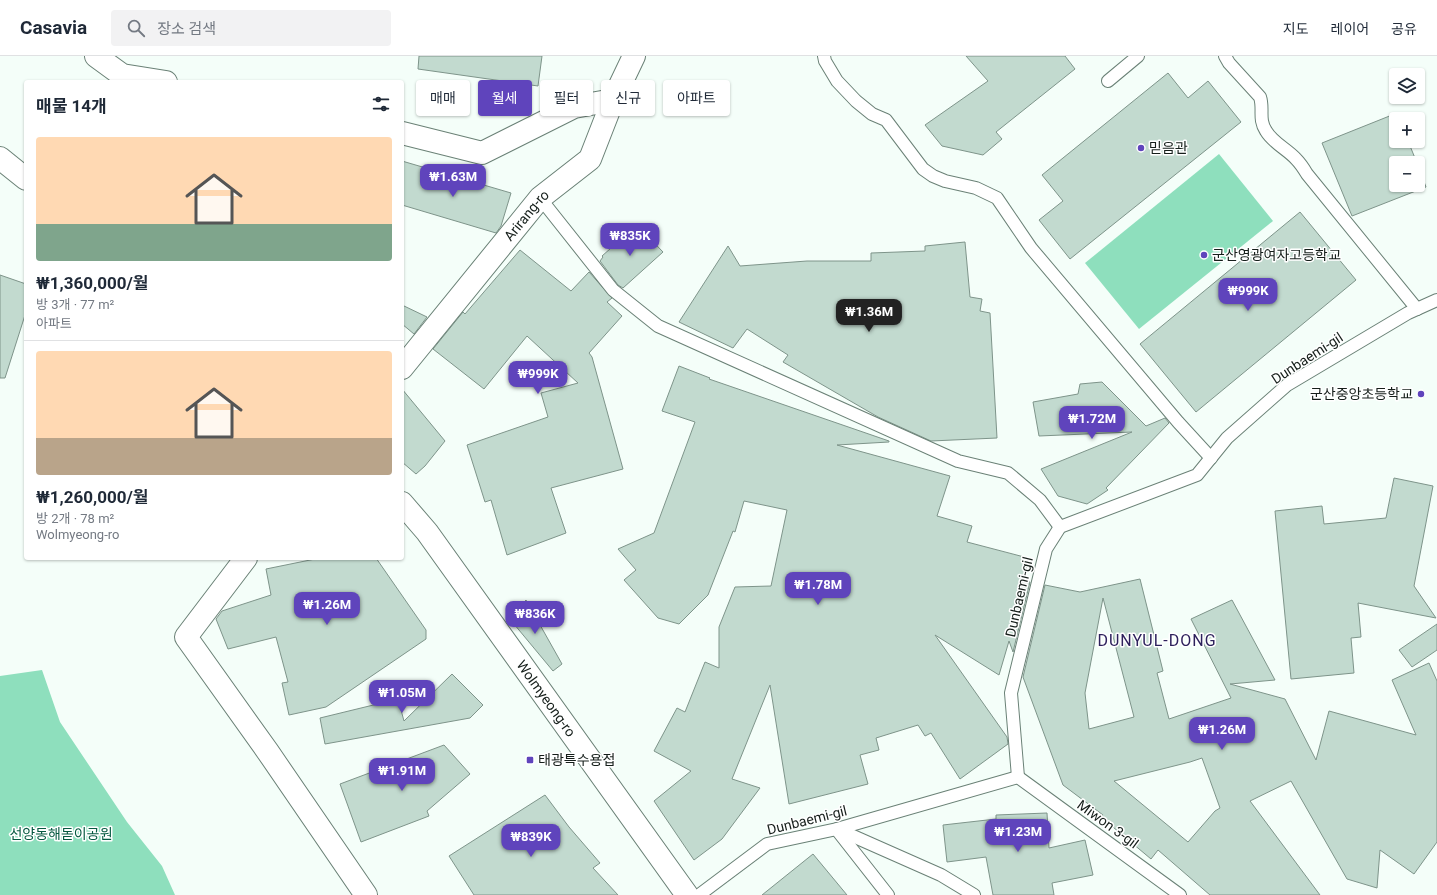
<!DOCTYPE html>
<html lang="ko">
<meta charset="utf-8">
<style>
:root{--surface:#fff;--page:#f2f2f3;--text:#1f2937;--muted:#747a83;--line:#e0e1e3;--accent:#5f44bc}
body{margin:0;font-family:Roboto,"Noto Sans KR",sans-serif;background:var(--page);color:var(--text);height:100vh;display:flex;flex-direction:column;font-size:15px;white-space:nowrap}
*{box-sizing:border-box;margin:0}
p{font-size:13px;color:var(--muted)}
.icon{flex:none;width:22px;height:22px;fill:none;stroke:currentColor;stroke-width:2;stroke-linecap:round;stroke-linejoin:round}
.map{position:relative;flex:1;overflow:hidden}
.panel{position:absolute;left:24px;top:24px;width:380px;height:480px;display:flex;flex-direction:column;background:var(--surface);border-radius:4px;box-shadow:0 1px 3px #0004}
.panel>*{flex:none}
.guide{position:absolute;left:416px;top:24px;width:380px;height:36px;display:flex;gap:8px}
.buttons{position:absolute;left:1389px;top:12px;display:grid;gap:8px}
.buttons a{display:grid;place-items:center;width:36px;height:36px;border-radius:4px;background:var(--surface);box-shadow:0 1px 3px #0004;font-size:20px}
.price{position:absolute;translate:-50% -34px;padding:0 9px;border-radius:8px;background:var(--accent);color:#fff;font-size:13px;line-height:26px;filter:drop-shadow(0 1px 2px #0008)}
.price::after{content:'';position:absolute;left:50%;top:24px;width:12px;height:9px;margin-left:-6px;background:inherit;clip-path:polygon(0 0,100% 0,50% 100%)}
.price.active{background:#222;color:#fff}
ul{padding:0;list-style:none}
li{display:grid;align-content:center;gap:8px;height:212px;padding:0 12px}
li+li{border-top:1px solid var(--line)}
li span{display:grid;place-items:center;height:124px;border-radius:4px;color:#555}
li>.icon{margin-inline-start:auto}
span .icon{width:72px;height:72px;fill:#fffc;stroke-width:1}
li b{font-size:17px}
h2{display:flex;justify-content:space-between;align-items:center;height:48px;padding:0 12px;font-size:17px}
.chip{padding:0 14px;border-radius:4px;background:var(--surface);box-shadow:0 1px 3px #0004;font-size:14px;line-height:36px}
.chip.active{background:var(--accent);color:#fff}
header{display:flex;align-items:center;gap:24px;box-sizing:border-box;height:56px;padding:0 20px;background:var(--surface);border-bottom:1px solid var(--line)}
header strong{font-size:19px}
nav{display:flex;gap:22px;margin-inline-start:auto;font-size:14px}
.search{width:280px;height:36px;background:var(--page);display:flex;align-items:center;gap:10px;box-sizing:border-box;padding:0 14px;border-radius:4px;color:var(--muted);font-size:15px}
.map>svg:first-child{display:block}
.green{fill:#8edfbd}
.building{fill:#c2dacf;stroke:#7e948a;fill-rule:evenodd}
.lines{fill:none;stroke-linecap:round;stroke-linejoin:round}
.lane-casing{stroke:#6a8176;stroke-width:14}
.street-casing{stroke:#6a8176;stroke-width:24}
.secondary-casing{stroke:#6a8176;stroke-width:24}
.lane{stroke:#fff;stroke-width:12}
.street{stroke:#fff;stroke-width:22}
.secondary{stroke:#fff;stroke-width:22}
.poi-dot{fill:#5f44bc;stroke:#fff;stroke-width:1.5}
.labels{text-anchor:middle;stroke-width:3;stroke-linejoin:round;paint-order:stroke}
.poi-label{font-size:14px;fill:#151e1a;stroke:#fff;text-anchor:start}
.street-label{font-size:14px;fill:#151e1a;stroke:#fff}
.park-label{font-size:14px;fill:#055940;stroke:#fff}
.quarter-label{font-size:16px;letter-spacing:1px;fill:#2d215c;stroke:#fff}
</style>
<header>
<strong>Casavia</strong>
<div class="search"><svg class="icon" aria-label="search" viewBox="0 0 24 24"><circle cx="10" cy="10" r="6"/><path d="M15 15l6 6"/></svg>장소 검색</div>
<nav><a>지도</a><a>레이어</a><a>공유</a></nav>
</header>
<div class="map">
<svg width="1437" height="839" viewBox="0 0 1437 839">
<rect width="100%" height="100%" fill="#f4fef9"/>
<g class="green">
<polygon points="1219,98 1273,165 1139,273 1085,207"/>
<polygon points="42,614 60,666 127,766 162,810 175,839 0,839 0,620"/>
</g>
<g class="building">
<polygon points="419,0 542,0 538,30 418,13"/>
<polygon points="966,0 1065,0 1075,13 996,76 1002,83 983,99 942,90 925,69 988,25"/>
<polygon points="1168,17 1188,42 1208,25 1241,66 1070,203 1039,164 1063,145 1042,119"/>
<polygon points="1397,57 1399,63 1396,63 1396,85 1408,85 1417,107 1396,107 1396,129 1418,129 1418,110 1426,131 1352,160 1322,87"/>
<polygon points="402,105 511,137 501,170 496,177 402,149"/>
<polygon points="1300,156 1356,224 1196,356 1140,288"/>
<polygon points="637,169 663,196 623,232 618,229 600,205 603,201 602,200"/>
<polygon points="965,186 970,241 982,243 980,255 990,257 997,382 931,385 878,361 783,306 788,299 747,273 733,292 679,266 728,190 740,210 807,205 871,205 871,197 925,195 925,190"/>
<polygon points="520,194 571,235 589,216 612,242 607,246 622,260 589,297 592,301 623,413 551,432 566,477 507,499 491,444 485,446 467,389 548,361 541,337 578,327 527,280 484,333 433,293 463,256 465,258"/>
<polygon points="0,219 26,228 26,256 5,322 0,322"/>
<polygon points="402,249 427,261 414,278 402,268"/>
<polygon points="679,310 710,322 709,323 889,385 889,386 837,389 950,420 937,460 972,470 967,486 1028,502 1024,525 1030,526 1013,596 1009,585 999,619 935,579 1007,681 1008,688 960,723 931,677 925,680 918,669 876,682 879,694 860,699 868,728 789,748 770,629 732,723 760,732 722,783 694,804 654,745 691,715 654,695 677,652 685,656 705,606 719,612 719,571 735,531 771,530 787,454 744,445 735,476 733,475 708,539 679,568 658,562 624,524 636,514 618,493 654,477 695,366 662,355"/>
<polygon points="1102,326 1146,370 1165,362 1169,367 1106,432 1108,434 1087,448 1058,440 1041,413 1132,376 1039,380 1033,346 1078,338 1080,328"/>
<polygon points="402,333 445,385 425,410 416,418 402,406"/>
<polygon points="1394,422 1433,430 1414,530 1436,562 1358,547 1361,581 1351,582 1354,617 1291,623 1275,455 1322,450 1324,468 1386,462"/>
<polygon points="320,502 376,502 426,574 426,583 326,651 289,659 282,627 288,626 276,581 228,593 216,563 222,555 271,539 266,513"/>
<path d="M1140,523l23,92 -6,2 12,46 62,-21 -40,-79 41,-19 43,80 -45,4 55,15 31,61 13,-49 87,24 -24,-55 37,-17 8,18v161l-23,32 -34,-24 -3,38 -30,-9 -56,-98 -41,20 70,94h-110l-52,-45 -7,9 -50,-42 2,-2 -40,-30 -40,-108 22,-92 35,7zM1103,542l31,119 -45,12 -4,-36zM1202,702l18,50 -5,3 -27,31 -74,-61 76,-19z"/>
<polygon points="526,544 562,608 553,615 509,562"/>
<polygon points="1437,568 1437,594 1412,611 1399,594"/>
<polygon points="452,618 483,649 470,662 325,688 320,662 398,643 404,665"/>
<polygon points="444,689 470,718 427,755 429,760 361,786 340,728"/>
<polygon points="545,739 569,771 600,807 593,812 618,839 474,839 449,800"/>
<polygon points="1047,757 1049,792 1085,784 1093,819 1052,827 1054,839 993,839 986,801 947,806 943,769 996,763 996,759"/>
<polygon points="813,798 847,839 762,839"/>
</g>
<g class="lines">
<g class="lane-casing">
<g id="lane">
<polyline points="824,0 825,5 837,25 856,45 872,58 886,64 923,113 933,120 945,125 976,132 997,142 1031,192 1178,366 1211,402"/>
<path d="M1225,0l4,7 31,34c4,12 -2,22 6,34 7,12 21,18 30,28 4,4 8,10 11,15l110,135"/>
<polyline points="1108,25 1138,0"/>
<polyline points="540,142 613,234 658,270 958,405 1008,417 1040,444 1060,471"/>
<polyline points="1018,721 1011,637 1046,493 1060,471 1197,419 1227,382 1287,329 1408,257 1437,244"/>
<polyline points="1018,721 1180,839"/>
<polyline points="837,773 941,819 974,839"/>
<polyline points="837,774 888,839"/>
<polyline points="699,839 767,788 837,773 1018,721"/>
</g>
</g>
<g class="street-casing">
<g id="street">
<polyline points="96,0 122,19 166,26"/>
<polyline points="402,77 482,97 574,51 613,44"/>
<path id="s1" d="M402,312l138,-170 50,-39 23,-59 21,-44"/>
<polyline points="246,502 186,581 268,696 366,839"/>
</g>
</g>
<g class="secondary-casing">
<g id="secondary">
<polyline points="0,102 26,123"/>
<path id="s2" d="M402,447l25,29 260,363"/>
</g>
</g>
<use href="#lane" class="lane"/>
<use href="#street" class="street"/>
<use href="#secondary" class="secondary"/>
</g>
<g class="poi-dot">
<circle cx="1141" cy="92" r="4"/>
<circle cx="1204" cy="199" r="4"/>
<circle cx="1421" cy="338" r="4"/>
<rect x="526" y="700" width="8" height="8" rx="2"/>
</g>
<g class="labels">
<g class="poi-label">
<text x="1149" y="97">믿음관</text>
<text x="1212" y="204">군산영광여자고등학교</text>
<text x="1413" y="343" text-anchor="end">군산중앙초등학교</text>
<text x="538" y="709">태광특수용접</text>
</g>
<g class="street-label">
<text dy="5" stroke="none"><textPath href="#s1" startOffset="197">Arirang-ro</textPath></text>
<text transform="translate(1307 302) rotate(-33)" y="5">Dunbaemi-gil</text>
<text transform="translate(1019 541) rotate(-77)" y="5">Dunbaemi-gil</text>
<text dy="5" stroke="none"><textPath href="#s2" startOffset="243">Wolmyeong-ro</textPath></text>
<text transform="translate(807 764) rotate(-14)" y="5">Dunbaemi-gil</text>
<text transform="translate(1108 768) rotate(36)" y="5">Miwon 3-gil</text>
</g>
<g class="park-label">
<text x="61" y="783">선양동해돋이공원</text>
</g>
<g class="quarter-label">
<text x="1157" y="590">DUNYUL-DONG</text>
</g>
</g>
</svg>
<div class="buttons">
<a><svg class="icon" aria-label="layers" viewBox="0 0 24 24"><path d="M12 4l9 5-9 5-9-5zM3 14l9 5 9-5"/></svg></a>
<a>+</a>
<a>−</a>
</div>
<b class="price" style="left:453px;top:142px">₩1.63M</b>
<b class="price" style="left:630px;top:201px">₩835K</b>
<b class="price" style="left:1248px;top:256px">₩999K</b>
<b class="price active" style="left:869px;top:277px">₩1.36M</b>
<b class="price" style="left:538px;top:339px">₩999K</b>
<b class="price" style="left:1092px;top:384px">₩1.72M</b>
<b class="price" style="left:818px;top:550px">₩1.78M</b>
<b class="price" style="left:327px;top:570px">₩1.26M</b>
<b class="price" style="left:535px;top:579px">₩836K</b>
<b class="price" style="left:402px;top:658px">₩1.05M</b>
<b class="price" style="left:1222px;top:695px">₩1.26M</b>
<b class="price" style="left:402px;top:736px">₩1.91M</b>
<b class="price" style="left:1018px;top:797px">₩1.23M</b>
<b class="price" style="left:531px;top:802px">₩839K</b>
<div class="guide">
<a class="chip">매매</a>
<a class="chip active">월세</a>
<a class="chip">필터</a>
<a class="chip">신규</a>
<a class="chip">아파트</a>
</div>
<section class="panel">
<h2>매물 14개<svg class="icon" aria-label="filters" viewBox="0 0 24 24"><path d="M4 7h16M4 17h16"/><circle cx="9" cy="7" r="2"/><circle cx="15" cy="17" r="2"/></svg></h2>
<ul>
<li><span style="background:linear-gradient(#ffd9b3 70%,#7fa58c 0)"><svg class="icon" aria-label="home" viewBox="0 0 24 24"><path d="M3 11l9-7 9 7M6 9v11h12V9"/></svg></span><div><b>₩1,360,000/월</b><p>방 3개 · 77 m²</p><p>아파트</p></div></li>
<li><span style="background:linear-gradient(#ffd9b3 70%,#b9a48a 0)"><svg class="icon" aria-label="home" viewBox="0 0 24 24"><path d="M3 11l9-7 9 7M6 9v11h12V9"/></svg></span><div><b>₩1,260,000/월</b><p>방 2개 · 78 m²</p><p>Wolmyeong-ro</p></div></li>
</ul>
</section>
</div>
